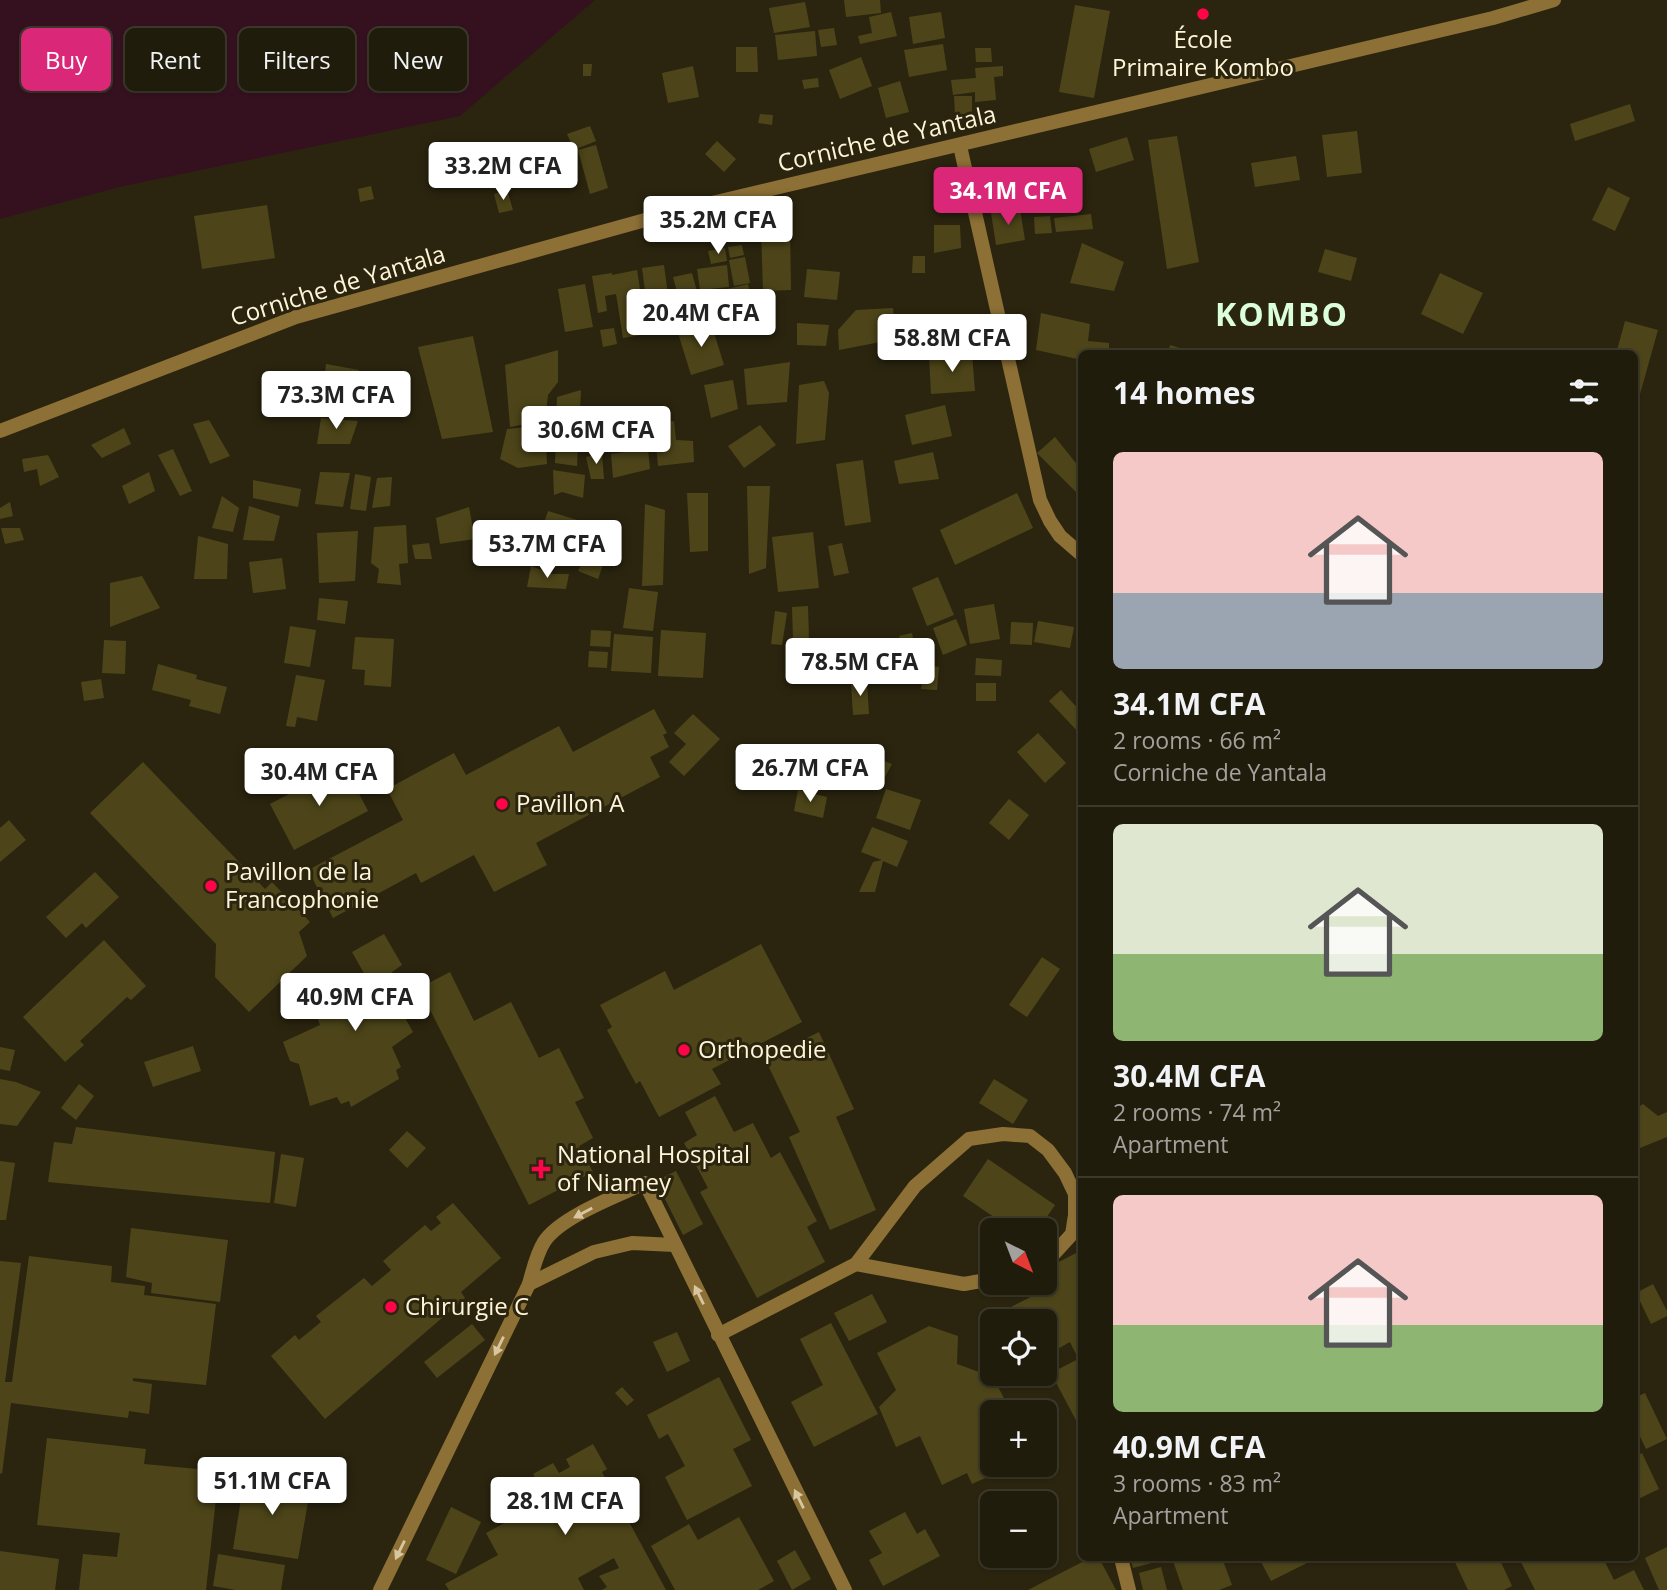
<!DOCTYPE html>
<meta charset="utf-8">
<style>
:root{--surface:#201c0b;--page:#282514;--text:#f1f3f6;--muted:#a2a19d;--line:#3d3a2c;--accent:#db2777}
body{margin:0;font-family:"Open Sans",sans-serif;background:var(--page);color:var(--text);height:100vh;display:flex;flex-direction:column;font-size:26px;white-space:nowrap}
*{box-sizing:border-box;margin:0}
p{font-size:23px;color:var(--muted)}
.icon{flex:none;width:38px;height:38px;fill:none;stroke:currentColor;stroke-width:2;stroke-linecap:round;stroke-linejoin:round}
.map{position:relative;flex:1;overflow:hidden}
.side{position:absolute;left:1078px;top:350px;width:560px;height:1211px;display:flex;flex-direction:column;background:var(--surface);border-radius:10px;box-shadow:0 2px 5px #0004,0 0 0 2px var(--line)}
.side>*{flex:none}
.banner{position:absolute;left:21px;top:28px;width:665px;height:63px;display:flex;gap:14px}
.needle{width:46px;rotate:138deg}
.tools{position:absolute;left:980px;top:1218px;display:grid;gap:14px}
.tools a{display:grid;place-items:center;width:77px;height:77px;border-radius:10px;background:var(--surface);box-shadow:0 2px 5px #0004,0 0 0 2px var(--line);font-size:35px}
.price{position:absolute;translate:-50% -60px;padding:0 16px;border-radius:7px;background:#fff;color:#222;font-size:23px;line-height:46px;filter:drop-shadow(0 2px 4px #0008)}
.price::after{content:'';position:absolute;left:50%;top:42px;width:21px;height:16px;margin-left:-10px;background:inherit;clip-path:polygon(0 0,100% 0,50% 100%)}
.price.active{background:var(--accent);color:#fff}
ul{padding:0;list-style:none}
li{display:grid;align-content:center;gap:14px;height:371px;padding:0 35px}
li+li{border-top:2px solid var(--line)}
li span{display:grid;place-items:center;height:217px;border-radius:10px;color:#555}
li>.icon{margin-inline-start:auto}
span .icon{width:126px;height:126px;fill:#fffc;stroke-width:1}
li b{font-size:30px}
h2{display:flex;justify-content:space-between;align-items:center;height:84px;padding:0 35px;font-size:30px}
.chip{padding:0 24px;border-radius:10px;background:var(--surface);box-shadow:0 2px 5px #0004,0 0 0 2px var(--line);font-size:24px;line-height:63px}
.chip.active{background:var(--accent);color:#fff}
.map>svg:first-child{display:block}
.green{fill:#351120}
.building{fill:#4d4519}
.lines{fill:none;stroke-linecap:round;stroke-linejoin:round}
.service{stroke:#8d7036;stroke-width:14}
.pedestrian{stroke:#8d7036;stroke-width:14}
.minor{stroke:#8d7036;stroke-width:14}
.oneway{fill:#d7c69f}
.poi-dot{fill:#ff0448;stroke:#2b250f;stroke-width:2.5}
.labels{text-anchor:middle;stroke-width:6;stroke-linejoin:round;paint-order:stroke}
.poi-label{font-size:24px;fill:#fff5d8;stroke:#2b250f;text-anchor:start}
.street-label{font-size:24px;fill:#fff5d8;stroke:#2b250f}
.district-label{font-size:32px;font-weight:bold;letter-spacing:2px;fill:#daffda;stroke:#2b250f}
</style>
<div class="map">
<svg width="1667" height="1590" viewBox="0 0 1667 1590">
<rect width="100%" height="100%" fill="#2b250f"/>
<polygon class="green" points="0,0 595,0 460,116 124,186 0,219"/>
<g class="building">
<polygon points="844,0 880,0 881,13 846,17"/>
<polygon points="805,2 810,27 774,33 769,8"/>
<polygon points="1075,5 1110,11 1094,98 1059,92"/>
<polygon points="891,12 897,36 860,44 858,36 872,33 869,17"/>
<polygon points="941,12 945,38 913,44 909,17"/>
<polygon points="834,28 837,45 821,47 818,30"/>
<polygon points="815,31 817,56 778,60 775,35"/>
<polygon points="943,44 947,70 909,77 904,50"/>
<polygon points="736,47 757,47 758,72 736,72"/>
<polygon points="975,48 991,48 992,62 976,62"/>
<polygon points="861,57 872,86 840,99 829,70"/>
<polygon points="583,64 592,64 591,76 583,76"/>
<polygon points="693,66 699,97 668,103 662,73"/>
<polygon points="1003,66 1003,76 994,77 996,100 975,102 975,92 953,95 951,80 976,78 975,68"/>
<polygon points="818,78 819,87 804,89 802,80"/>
<polygon points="900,81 909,112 886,118 878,88"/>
<polygon points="954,96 972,96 972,114 955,115"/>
<polygon points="1630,104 1635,121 1575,141 1570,124"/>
<polygon points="760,114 773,115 772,125 758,123"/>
<polygon points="590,126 596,141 574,150 567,134"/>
<polygon points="1357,131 1362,173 1327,177 1322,135"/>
<polygon points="1177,136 1199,262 1167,269 1148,140"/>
<polygon points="1127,137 1134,160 1096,172 1089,149"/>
<polygon points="717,141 736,159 724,172 705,154"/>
<polygon points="596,145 608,188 590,194 578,150"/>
<polygon points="1296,156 1300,180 1255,187 1251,163"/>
<polygon points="371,186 374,199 360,202 358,189"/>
<polygon points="1608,187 1630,198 1615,231 1592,220"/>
<polygon points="507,190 513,210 499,213 494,194"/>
<polygon points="267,205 275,258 202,269 194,216"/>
<polygon points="1020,209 1025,240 996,245 991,213"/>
<polygon points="1091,214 1093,229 1056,232 1054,218"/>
<polygon points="1050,216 1052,233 1035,234 1034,217"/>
<polygon points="934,225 960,225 961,248 934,253"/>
<polygon points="790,228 791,290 763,291 761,229"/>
<polygon points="1082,243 1124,262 1114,291 1070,283"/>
<polygon points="742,245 744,255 730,258 728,247"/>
<polygon points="725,248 727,261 711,264 708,251"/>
<polygon points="1325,249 1357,258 1351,281 1318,272"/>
<polygon points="913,256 925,256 925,273 912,273"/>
<polygon points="745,257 750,283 734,286 729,260"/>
<polygon points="664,265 669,302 647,306 642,268"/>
<polygon points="727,265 729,287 700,290 697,269"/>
<polygon points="807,269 840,272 837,300 804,297"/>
<polygon points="637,270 647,334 623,338 616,294 605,296 607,311 598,313 592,276 612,273 612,275"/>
<polygon points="692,273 698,295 679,299 673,277"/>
<polygon points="1440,273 1483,293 1463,334 1421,314"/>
<polygon points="585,284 593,327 565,332 558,289"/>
<polygon points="748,284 754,309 651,334 645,309"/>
<polygon points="893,308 896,339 839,350 838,330 856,310"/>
<polygon points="1041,313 1090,324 1088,341 1109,343 1109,354 1082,354 1082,360 1036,350"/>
<polygon points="1625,321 1658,330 1640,394 1634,393 1634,354 1616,354"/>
<polygon points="711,323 724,365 691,375 678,333"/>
<polygon points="797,323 829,325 826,346 797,345"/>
<polygon points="614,328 617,344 603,347 600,330"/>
<polygon points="473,336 493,432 442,439 418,347"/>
<polygon points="1170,345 1196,353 1196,354 1168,354"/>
<polygon points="1326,349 1379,351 1379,354 1326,354"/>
<polygon points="558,350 558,382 548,395 545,423 547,464 518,468 500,459 507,429 526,427 526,424 510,427 505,365"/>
<polygon points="972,353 975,391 931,394 929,356"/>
<polygon points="790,362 787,402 747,405 744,369"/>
<polygon points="326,364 359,370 357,408 322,406"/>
<polygon points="733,380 738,409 711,418 704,385"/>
<polygon points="824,381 829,393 825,440 796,444 799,385"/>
<polygon points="581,390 577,466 555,463 557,397"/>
<polygon points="945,405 952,436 912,445 905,415"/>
<polygon points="321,418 358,421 350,444 317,444"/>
<polygon points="209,420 230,456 210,464 193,424"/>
<polygon points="674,421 676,440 693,441 694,462 658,466 654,423"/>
<polygon points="760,425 776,445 744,468 728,446"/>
<polygon points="124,428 131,444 102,458 91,445"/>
<polygon points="1055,437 1079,467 1082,465 1082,498 1037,453"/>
<polygon points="173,449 192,491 180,496 158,455"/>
<polygon points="648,449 650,469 613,478 611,454"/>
<polygon points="933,452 939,479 899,484 894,461"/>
<polygon points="602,453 604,479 591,479 586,457"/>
<polygon points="48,455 59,477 40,486 37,469 24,472 22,459"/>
<polygon points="863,460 871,522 845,526 836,464"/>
<polygon points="553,470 585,475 583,498 562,492 554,495"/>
<polygon points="149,472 155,491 129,504 122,486"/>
<polygon points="320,472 350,473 343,507 315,504"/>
<polygon points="355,474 371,477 366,511 350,509"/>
<polygon points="392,477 390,506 372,508 377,478"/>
<polygon points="253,480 301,489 298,507 253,498"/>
<polygon points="747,486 770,486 766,568 749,574"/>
<polygon points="687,493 708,493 708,551 690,552"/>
<polygon points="1017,493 1033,528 955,565 940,530"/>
<polygon points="222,496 239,508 233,532 212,528"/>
<polygon points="10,502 13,516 0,519 0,508"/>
<polygon points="645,504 665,510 663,585 642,586"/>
<polygon points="249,506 280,516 274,541 243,540"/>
<polygon points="469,507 475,539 440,544 436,518"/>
<polygon points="548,511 587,523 580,556 537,543"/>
<polygon points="406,525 408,563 399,564 401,585 377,583 379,569 371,563 374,527"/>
<polygon points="1,528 20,528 24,540 5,544"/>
<polygon points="358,531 355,581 319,583 317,533"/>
<polygon points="813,532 819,588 778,592 772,537"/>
<polygon points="198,536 228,544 227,579 194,579"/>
<polygon points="593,538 611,543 598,579 578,571"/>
<polygon points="429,543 432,559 415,559 412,545"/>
<polygon points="842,543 849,573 834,576 828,546"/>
<polygon points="282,558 286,589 253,593 249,562"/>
<polygon points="531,566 552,574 569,574 566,589 527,587"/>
<polygon points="142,576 160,608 110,627 110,583"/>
<polygon points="938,577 954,615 927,626 912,588"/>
<polygon points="629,588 658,592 653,631 623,628"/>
<polygon points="319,598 348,601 345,624 317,620"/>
<polygon points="994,604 1000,639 970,644 964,609"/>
<polygon points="808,606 809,639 793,640 792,607"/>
<polygon points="775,611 787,613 782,645 771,644"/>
<polygon points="956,619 967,645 943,655 933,628"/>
<polygon points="1038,621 1074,627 1070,648 1034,642"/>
<polygon points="1011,622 1033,623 1032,645 1010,644"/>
<polygon points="290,626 316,630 310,667 284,663"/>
<polygon points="591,630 611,631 610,647 590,646"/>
<polygon points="661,630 706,633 703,678 658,676"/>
<polygon points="912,633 918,664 891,669 886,643 900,640 899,636"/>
<polygon points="614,634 653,637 651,673 611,671"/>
<polygon points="355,637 394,639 391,687 364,685 365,670 352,669"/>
<polygon points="104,640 126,641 125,674 102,673"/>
<polygon points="589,651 608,652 607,668 588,667"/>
<polygon points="976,658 1002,660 1001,676 975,675"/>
<polygon points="158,664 197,675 196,679 227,687 220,714 189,706 191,700 152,690"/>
<polygon points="924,665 939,667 937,690 921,689"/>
<polygon points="296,675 325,680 317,721 297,717 295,727 286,726"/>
<polygon points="101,679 104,698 84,701 81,682"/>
<polygon points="867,681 869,714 853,715 851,682"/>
<rect x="976" y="683" width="20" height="18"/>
<polygon points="1061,690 1082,713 1082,736 1049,701"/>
<polygon points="654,709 667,733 663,735 669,747 650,757 660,777 536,843 547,865 494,892 474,855 421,883 416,873 333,918 308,870 403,820 387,789 454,753 466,775 559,726 573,752"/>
<polygon points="693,714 720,739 684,776 669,762 686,744 674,733"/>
<polygon points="1038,733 1066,763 1045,783 1017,752"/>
<polygon points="861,752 892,764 880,786 849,780"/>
<polygon points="143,762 265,889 272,882 310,922 299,932 307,956 249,1012 215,977 216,944 90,813"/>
<polygon points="344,765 368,811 294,850 270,804"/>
<polygon points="886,789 921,800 910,830 876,818"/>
<polygon points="798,790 827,797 823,818 794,811"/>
<polygon points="1009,799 1029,815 1009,840 989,823"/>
<polygon points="9,820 26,840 0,862 0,828"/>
<polygon points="872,827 908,841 897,867 883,861 875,892 859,892 873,862 882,860 861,852"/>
<polygon points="95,872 119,897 86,928 82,923 66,938 46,917"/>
<polygon points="384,934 402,965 392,972 407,1004 399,1007 413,1032 392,1047 401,1067 396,1070 399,1079 351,1107 349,1101 341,1104 337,1097 310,1106 299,1064 290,1061 283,1042 320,1025 315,1011 319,998 330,984 344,981 360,988 370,984 352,952"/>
<polygon points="104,940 146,986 131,1000 127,997 80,1041 84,1045 65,1062 23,1017"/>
<polygon points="761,944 802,1022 712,1069 721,1084 659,1117 640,1081 636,1084 607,1030 612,1027 600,1005 665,971 674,990"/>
<polygon points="1042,957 1060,969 1027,1017 1009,1005"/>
<polygon points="450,972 474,1021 511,1002 539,1058 559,1048 584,1098 575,1102 593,1138 579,1146 593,1172 529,1205 419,988"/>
<polygon points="819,1032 854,1109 836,1117 876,1210 830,1230 789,1137 800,1132 765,1059"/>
<polygon points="193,1046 201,1071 153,1087 144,1062"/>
<polygon points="0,1047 15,1050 10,1071 0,1069"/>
<polygon points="0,1079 16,1082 41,1092 17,1126 0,1124"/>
<polygon points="994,1079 1028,1100 1013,1124 979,1103"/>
<polygon points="79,1084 94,1096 76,1120 61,1108"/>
<polygon points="715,1096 734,1132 753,1123 771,1158 780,1152 817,1221 807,1227 825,1262 757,1298 700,1192 708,1188 684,1143 697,1135 685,1112"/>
<polygon points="1643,1104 1658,1116 1667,1112 1667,1137 1640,1148 1634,1136 1634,1110"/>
<polygon points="76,1127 275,1152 270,1203 48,1182 54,1142 72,1144"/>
<polygon points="407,1131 426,1148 407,1168 389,1150"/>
<polygon points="281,1154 304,1158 296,1207 274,1203"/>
<polygon points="988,1159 1055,1205 1038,1230 1013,1230 963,1196"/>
<polygon points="0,1161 15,1163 6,1220 0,1220"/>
<polygon points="676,1171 703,1224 683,1235 656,1181"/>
<polygon points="453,1203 501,1258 461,1292 465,1298 325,1419 271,1356 295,1335 299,1340 321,1322 316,1316 364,1278 372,1286 391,1270 383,1261 425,1225 431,1231 441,1223 436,1217"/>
<polygon points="131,1228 228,1240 220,1302 151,1293 152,1283 126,1277"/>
<polygon points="1082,1250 1082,1351 1076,1354 1070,1342 1045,1356 1045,1321 992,1321 992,1337 984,1321 1042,1291 1037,1283 1045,1283 1045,1269"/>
<polygon points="29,1256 112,1266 111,1282 145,1286 144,1295 216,1304 206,1385 133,1378 133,1381 152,1384 149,1414 129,1411 128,1418 11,1403 2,1474 0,1473 0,1261 21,1263 5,1382 12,1382"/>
<polygon points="1653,1284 1667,1311 1667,1316 1651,1324 1636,1293"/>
<polygon points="872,1294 887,1322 849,1341 834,1313"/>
<polygon points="831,1323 878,1414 814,1447 791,1402 823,1385 800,1339"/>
<polygon points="472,1324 485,1340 437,1378 424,1362"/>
<polygon points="929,1326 958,1336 957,1364 993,1377 1011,1412 992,1412 992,1465 1014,1465 972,1484 967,1473 942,1485 920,1436 896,1447 879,1407 896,1390 877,1353"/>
<polygon points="677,1332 690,1361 667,1372 653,1342"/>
<polygon points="1082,1357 1082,1425 1079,1426 1051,1373"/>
<polygon points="719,1377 751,1440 733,1449 752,1486 687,1520 665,1477 685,1466 668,1434 659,1439 647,1415"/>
<polygon points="622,1387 634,1400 627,1406 615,1393"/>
<polygon points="1645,1393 1667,1439 1646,1449 1634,1424 1634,1398"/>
<polygon points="47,1438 146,1449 144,1464 219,1471 206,1590 79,1590 83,1554 117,1557 120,1533 37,1525"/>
<polygon points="593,1444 607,1469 602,1472 666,1590 602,1590 607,1587 599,1576 619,1568 614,1558 578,1578 584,1590 449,1590 445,1584 498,1555 486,1533 530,1509 522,1495 540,1486 533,1474 553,1463 559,1473 570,1467 566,1459"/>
<polygon points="1642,1453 1659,1489 1634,1501 1634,1457"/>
<polygon points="245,1474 311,1485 298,1559 233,1549"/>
<polygon points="451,1507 481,1522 456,1574 426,1560"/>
<polygon points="905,1512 917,1534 925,1529 940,1556 883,1586 869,1560 882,1553 869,1531"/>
<polygon points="739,1517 774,1581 758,1590 675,1590 651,1546 689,1524 698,1540"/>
<polygon points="1667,1547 1667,1590 1659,1590 1645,1558"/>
<polygon points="795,1550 811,1579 792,1590 777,1561"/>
<polygon points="0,1551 59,1559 55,1590 0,1590"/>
<polygon points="218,1554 285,1565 281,1590 236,1590 213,1586"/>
<polygon points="1090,1558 1099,1558 1116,1590 1028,1590"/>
<polygon points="1130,1558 1158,1558 1159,1561 1133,1568"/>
<polygon points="1172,1558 1222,1558 1232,1585 1219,1590 1183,1590"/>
<polygon points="1259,1558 1317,1558 1271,1581"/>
<polygon points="1453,1558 1499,1558 1512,1586 1504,1590 1468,1590"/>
<polygon points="1519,1558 1571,1558 1574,1563 1586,1558 1603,1558 1614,1580 1634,1570 1644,1590 1535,1590"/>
<polygon points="1161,1567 1167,1590 1143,1590 1139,1573"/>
</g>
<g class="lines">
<g class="service">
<polyline points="856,1264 964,1284 992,1279"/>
<polyline points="529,1284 594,1252 632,1243 675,1245"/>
<polyline points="718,1335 856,1264 915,1186 969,1139 1003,1134 1030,1136 1048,1150 1065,1173 1075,1194 1075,1215 1072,1234 1051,1257 1045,1260"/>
<path d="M380,1590l149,-306c4,-14 7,-29 15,-42 16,-25 73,-46 101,-59l200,407"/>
</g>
<polyline class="pedestrian" points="1121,1558 1129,1590"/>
<g class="minor">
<polyline points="960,146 1040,500 1050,521 1060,536 1082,555"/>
<polyline points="0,431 296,317 674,212 1493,18 1554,0"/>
</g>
</g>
<defs><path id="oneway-solid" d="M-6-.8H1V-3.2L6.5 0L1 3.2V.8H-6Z" transform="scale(1.75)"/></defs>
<g class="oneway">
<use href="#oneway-solid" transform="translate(583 1213) rotate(152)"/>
<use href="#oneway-solid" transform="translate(699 1295) rotate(-116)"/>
<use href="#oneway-solid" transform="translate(499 1346) rotate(116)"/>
<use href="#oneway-solid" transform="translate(799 1499) rotate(-116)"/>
<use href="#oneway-solid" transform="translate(400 1550) rotate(116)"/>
</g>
<g class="poi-dot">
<circle cx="1203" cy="14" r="7"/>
<circle cx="502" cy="804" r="7"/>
<circle cx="211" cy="886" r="7"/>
<circle cx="684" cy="1050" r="7"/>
<path d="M537.5 1158.5h7v7h7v7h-7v7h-7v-7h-7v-7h7z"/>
<circle cx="391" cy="1307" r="7"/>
</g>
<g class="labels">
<g class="poi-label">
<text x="1203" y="48" text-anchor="middle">École<tspan x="1203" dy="28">Primaire Kombo</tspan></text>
<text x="516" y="812">Pavillon A</text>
<text x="225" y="880">Pavillon de la<tspan x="225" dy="28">Francophonie</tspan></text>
<text x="698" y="1058">Orthopedie</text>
<text x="557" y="1163">National Hospital<tspan x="557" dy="28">of Niamey</tspan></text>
<text x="405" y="1315">Chirurgie C</text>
</g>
<g class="street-label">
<text transform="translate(887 139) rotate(-13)" y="8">Corniche de Yantala</text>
<text transform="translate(338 286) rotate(-17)" y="8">Corniche de Yantala</text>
</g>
<g class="district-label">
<text x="1282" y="326">KOMBO</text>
</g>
</g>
</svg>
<div class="tools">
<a><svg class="needle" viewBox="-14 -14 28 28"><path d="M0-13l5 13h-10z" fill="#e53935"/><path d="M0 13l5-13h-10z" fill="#a2a19d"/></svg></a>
<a><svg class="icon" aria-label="locate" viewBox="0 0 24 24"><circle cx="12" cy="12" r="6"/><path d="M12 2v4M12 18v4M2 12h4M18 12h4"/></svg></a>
<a>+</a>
<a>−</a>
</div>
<b class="price" style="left:503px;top:202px">33.2M CFA</b>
<b class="price active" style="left:1008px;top:227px">34.1M CFA</b>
<b class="price" style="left:718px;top:256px">35.2M CFA</b>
<b class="price" style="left:701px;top:349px">20.4M CFA</b>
<b class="price" style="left:952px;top:374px">58.8M CFA</b>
<b class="price" style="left:336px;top:431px">73.3M CFA</b>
<b class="price" style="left:596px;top:466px">30.6M CFA</b>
<b class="price" style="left:547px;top:580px">53.7M CFA</b>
<b class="price" style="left:860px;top:698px">78.5M CFA</b>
<b class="price" style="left:810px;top:804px">26.7M CFA</b>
<b class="price" style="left:319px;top:808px">30.4M CFA</b>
<b class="price" style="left:355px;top:1033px">40.9M CFA</b>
<b class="price" style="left:272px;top:1517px">51.1M CFA</b>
<b class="price" style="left:565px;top:1537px">28.1M CFA</b>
<div class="banner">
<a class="chip active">Buy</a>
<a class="chip">Rent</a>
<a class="chip">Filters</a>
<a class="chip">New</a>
</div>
<section class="side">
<h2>14 homes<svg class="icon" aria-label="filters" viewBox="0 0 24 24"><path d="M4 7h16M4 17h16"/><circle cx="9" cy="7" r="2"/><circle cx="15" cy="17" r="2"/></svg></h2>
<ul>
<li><span style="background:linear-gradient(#f6c9c9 65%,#9aa5b1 0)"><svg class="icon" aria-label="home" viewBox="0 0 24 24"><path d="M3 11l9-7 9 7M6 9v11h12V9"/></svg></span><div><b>34.1M CFA</b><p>2 rooms · 66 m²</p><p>Corniche de Yantala</p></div></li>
<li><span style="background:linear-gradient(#dfe7d0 60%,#8fb573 0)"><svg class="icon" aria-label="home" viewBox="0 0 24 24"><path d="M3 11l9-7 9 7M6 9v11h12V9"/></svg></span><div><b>30.4M CFA</b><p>2 rooms · 74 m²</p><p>Apartment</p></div></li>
<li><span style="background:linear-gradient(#f6c9c9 60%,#8fb573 0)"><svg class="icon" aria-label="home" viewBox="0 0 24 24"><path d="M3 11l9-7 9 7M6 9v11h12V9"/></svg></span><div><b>40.9M CFA</b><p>3 rooms · 83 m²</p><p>Apartment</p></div></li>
</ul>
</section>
</div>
